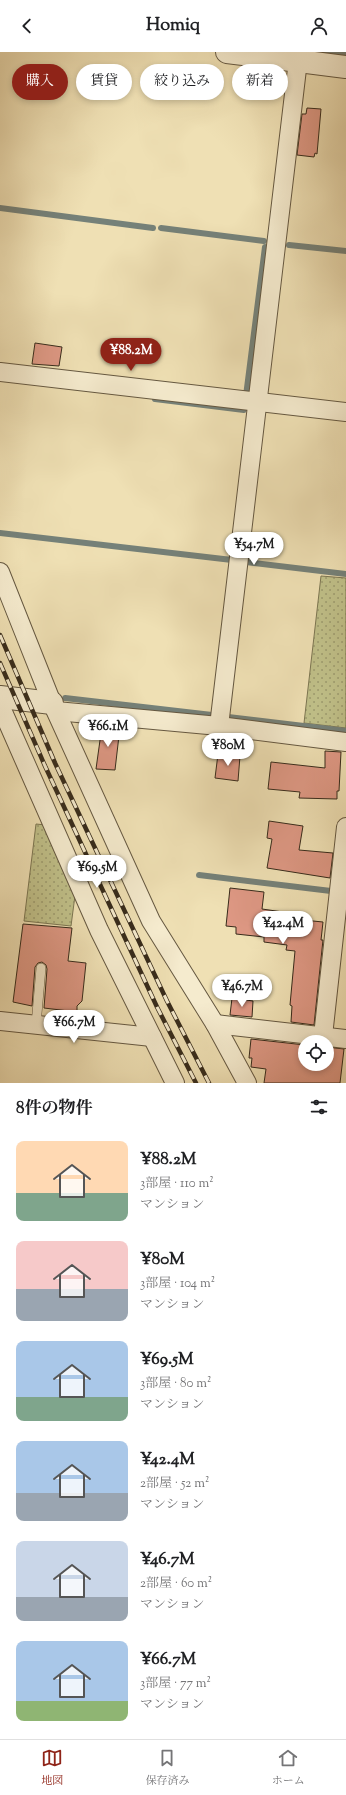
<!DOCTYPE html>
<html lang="ja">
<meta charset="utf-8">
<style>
:root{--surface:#fff;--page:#f6f6f6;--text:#202124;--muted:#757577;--line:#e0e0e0;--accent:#8f2418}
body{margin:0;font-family:"Sorts Mill Goudy","Noto Serif JP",serif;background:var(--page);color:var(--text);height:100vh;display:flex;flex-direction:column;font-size:15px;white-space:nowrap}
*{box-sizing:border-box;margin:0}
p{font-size:13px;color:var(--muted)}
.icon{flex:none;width:22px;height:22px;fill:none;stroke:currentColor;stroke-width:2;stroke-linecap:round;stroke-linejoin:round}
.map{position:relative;height:1031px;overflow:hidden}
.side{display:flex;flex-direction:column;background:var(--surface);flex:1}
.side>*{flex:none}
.banner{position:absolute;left:12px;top:12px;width:322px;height:36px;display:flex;gap:8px}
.tools{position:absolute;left:298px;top:983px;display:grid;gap:8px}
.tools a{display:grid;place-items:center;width:36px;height:36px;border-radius:50%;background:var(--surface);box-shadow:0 2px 6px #0003;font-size:20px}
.price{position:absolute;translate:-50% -34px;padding:0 9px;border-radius:14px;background:#fff;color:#222;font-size:13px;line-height:26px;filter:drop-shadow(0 1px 2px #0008)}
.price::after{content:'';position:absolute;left:50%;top:24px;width:12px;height:9px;margin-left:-6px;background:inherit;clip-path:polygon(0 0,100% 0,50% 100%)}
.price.active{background:var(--accent);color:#fff}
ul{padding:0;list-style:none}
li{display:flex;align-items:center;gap:12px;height:100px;padding:0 16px}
li span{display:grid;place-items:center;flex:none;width:112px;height:80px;border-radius:8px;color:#555}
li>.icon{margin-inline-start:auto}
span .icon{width:48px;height:48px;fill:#fffc;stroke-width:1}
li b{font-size:17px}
h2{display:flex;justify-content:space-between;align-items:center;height:48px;padding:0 16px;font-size:17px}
.tag{padding:0 14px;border-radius:18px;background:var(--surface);box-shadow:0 2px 6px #0003;font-size:14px;line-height:36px}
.tag.active{background:var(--accent);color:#fff}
header{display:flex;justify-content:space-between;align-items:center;height:52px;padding:0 16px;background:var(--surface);font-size:18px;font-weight:700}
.dock{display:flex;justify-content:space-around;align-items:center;height:56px;border-top:1px solid var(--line);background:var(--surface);font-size:11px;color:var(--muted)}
.dock a{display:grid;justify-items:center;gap:2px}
.dock .active{color:var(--accent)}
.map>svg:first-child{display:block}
.green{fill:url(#green-dots);stroke:#7c7652}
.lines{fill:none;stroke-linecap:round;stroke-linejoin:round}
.stream{stroke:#758179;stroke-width:6}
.building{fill:#de9884;stroke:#372b1b}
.service-casing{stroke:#655841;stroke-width:10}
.minor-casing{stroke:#655841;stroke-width:20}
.tertiary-casing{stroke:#655841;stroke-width:24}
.service{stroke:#f5ebce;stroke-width:9}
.minor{stroke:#f5ebce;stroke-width:18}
.tertiary{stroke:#f5ebce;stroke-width:22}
.rail-casing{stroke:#372b1b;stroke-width:4.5}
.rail{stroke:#f5ebce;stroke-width:3;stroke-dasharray:9;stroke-linecap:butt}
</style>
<header><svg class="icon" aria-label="back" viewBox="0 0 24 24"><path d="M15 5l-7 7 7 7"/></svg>Homiq<svg class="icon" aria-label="person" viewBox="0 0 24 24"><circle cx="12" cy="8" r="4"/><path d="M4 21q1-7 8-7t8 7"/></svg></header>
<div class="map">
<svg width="346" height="1031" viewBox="0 0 346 1031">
<defs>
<pattern id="green-dots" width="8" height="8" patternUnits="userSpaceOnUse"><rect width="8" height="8" fill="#c0c089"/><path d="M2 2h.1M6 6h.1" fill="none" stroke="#9d9c6f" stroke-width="1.8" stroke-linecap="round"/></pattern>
</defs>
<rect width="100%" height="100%" fill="#efe0b4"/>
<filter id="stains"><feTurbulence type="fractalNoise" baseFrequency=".005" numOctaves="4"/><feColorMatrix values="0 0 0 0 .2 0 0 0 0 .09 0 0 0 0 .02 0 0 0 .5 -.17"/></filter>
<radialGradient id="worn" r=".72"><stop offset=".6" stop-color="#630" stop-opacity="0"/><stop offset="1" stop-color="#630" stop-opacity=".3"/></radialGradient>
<g class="green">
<polygon points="321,524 346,526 346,676 304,671"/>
<polygon points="36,772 46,773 76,836 71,874 24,869"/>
</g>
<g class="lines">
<g class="stream">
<polyline points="325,0 346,3"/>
<polyline points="0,156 153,176"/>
<polyline points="161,176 264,189"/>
<polyline points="289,193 346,199"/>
<polyline points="246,344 265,195"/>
<polyline points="155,347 244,358"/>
<polyline points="0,481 232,508"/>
<polyline points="246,510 346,522"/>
<polyline points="65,646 212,663"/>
<polyline points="228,665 346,679"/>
<polyline points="199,823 331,839"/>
</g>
</g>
<g class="building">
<polygon points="307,56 321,57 317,102 315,101 314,105 297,103 302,62 306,62"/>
<polygon points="35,291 62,295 59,314 32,312"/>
<polygon points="102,674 120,675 115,718 96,717"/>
<polygon points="325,699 341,700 339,739 337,739 337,747 299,746 300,740 268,737 271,710 325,716"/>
<polygon points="218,702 240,704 238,729 215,726"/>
<polygon points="269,769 303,774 299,798 333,801 330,826 267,816 272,787 267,786"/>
<polygon points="230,836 264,840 262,857 283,860 283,862 293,863 293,867 323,870 321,888 323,888 314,973 291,970 292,954 290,953 295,899 286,898 287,893 264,890 264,885 236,882 236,875 226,874"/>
<polygon points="23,872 72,876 68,909 86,911 82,949 77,954 77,960 44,956 47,917 46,913 42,910 38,911 35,915 32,954 13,950"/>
<polygon points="232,946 253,949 252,965 230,963"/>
<polygon points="251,987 305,993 305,1012 327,1012 327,995 344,997 340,1031 264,1031 266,1017 251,1015 252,1006 249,1006"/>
</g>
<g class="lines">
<g class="service-casing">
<polyline id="service" points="36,973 41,916"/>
</g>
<g class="minor-casing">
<g id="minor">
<polyline points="0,320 346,360"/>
<polyline points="0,520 52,651 151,869 215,972 247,1031"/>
<polyline points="0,653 99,878 175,1031"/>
<polyline points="56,659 219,674 346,690"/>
<polyline points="219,674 299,0"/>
<polyline points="0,969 152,985"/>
<polyline points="215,972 346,987"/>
<polyline points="323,984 346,775"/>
</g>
</g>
<g class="tertiary-casing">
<g id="tertiary">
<polyline points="227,0 346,15"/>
<polyline points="0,645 52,651"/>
</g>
</g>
<use href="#service" class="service"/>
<use href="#minor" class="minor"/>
<use href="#tertiary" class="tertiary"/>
<g class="rail-casing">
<g id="rail">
<polyline points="0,583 55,711 167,949 209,1031"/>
<polyline points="0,611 45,714 157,955 196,1031"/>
</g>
</g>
<use href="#rail" class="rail"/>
</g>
<rect width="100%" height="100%" filter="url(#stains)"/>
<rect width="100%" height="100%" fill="url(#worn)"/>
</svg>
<div class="tools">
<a><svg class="icon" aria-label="locate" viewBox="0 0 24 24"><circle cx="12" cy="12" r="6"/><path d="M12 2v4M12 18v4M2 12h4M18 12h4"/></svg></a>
</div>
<b class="price active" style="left:131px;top:320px">¥88.2M</b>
<b class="price" style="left:254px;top:514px">¥54.7M</b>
<b class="price" style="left:108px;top:696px">¥66.1M</b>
<b class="price" style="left:228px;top:715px">¥80M</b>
<b class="price" style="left:97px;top:837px">¥69.5M</b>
<b class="price" style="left:283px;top:893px">¥42.4M</b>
<b class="price" style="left:242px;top:956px">¥46.7M</b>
<b class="price" style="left:74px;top:992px">¥66.7M</b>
<div class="banner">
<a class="tag active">購入</a>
<a class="tag">賃貸</a>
<a class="tag">絞り込み</a>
<a class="tag">新着</a>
</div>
</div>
<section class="side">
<h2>8件の物件<svg class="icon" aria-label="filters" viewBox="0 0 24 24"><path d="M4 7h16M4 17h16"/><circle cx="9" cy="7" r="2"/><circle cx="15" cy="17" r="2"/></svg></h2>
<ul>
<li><span style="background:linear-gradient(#ffd9b3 65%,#7fa58c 0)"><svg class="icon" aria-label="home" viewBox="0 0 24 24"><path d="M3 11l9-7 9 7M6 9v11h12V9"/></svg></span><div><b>¥88.2M</b><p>3部屋 · 110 m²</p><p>マンション</p></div></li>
<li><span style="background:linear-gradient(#f6c9c9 60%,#9aa5b1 0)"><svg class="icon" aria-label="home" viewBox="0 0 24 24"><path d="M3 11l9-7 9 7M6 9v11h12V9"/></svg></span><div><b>¥80M</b><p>3部屋 · 104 m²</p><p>マンション</p></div></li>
<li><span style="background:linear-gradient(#a9c7e8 70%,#7fa58c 0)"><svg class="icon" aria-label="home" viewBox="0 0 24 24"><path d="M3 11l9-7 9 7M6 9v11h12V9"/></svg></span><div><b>¥69.5M</b><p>3部屋 · 80 m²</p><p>マンション</p></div></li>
<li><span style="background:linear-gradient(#a9c7e8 65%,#9aa5b1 0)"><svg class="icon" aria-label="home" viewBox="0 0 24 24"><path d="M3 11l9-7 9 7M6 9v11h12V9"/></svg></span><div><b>¥42.4M</b><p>2部屋 · 52 m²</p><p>マンション</p></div></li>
<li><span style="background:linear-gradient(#c9d6e8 70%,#9aa5b1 0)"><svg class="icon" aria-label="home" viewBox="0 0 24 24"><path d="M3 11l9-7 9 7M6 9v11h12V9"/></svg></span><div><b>¥46.7M</b><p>2部屋 · 60 m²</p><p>マンション</p></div></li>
<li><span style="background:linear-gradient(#a9c7e8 75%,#8fb573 0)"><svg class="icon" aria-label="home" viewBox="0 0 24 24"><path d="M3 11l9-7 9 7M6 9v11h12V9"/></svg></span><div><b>¥66.7M</b><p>3部屋 · 77 m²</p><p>マンション</p></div></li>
</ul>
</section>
<nav class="dock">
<a class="active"><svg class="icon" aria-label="map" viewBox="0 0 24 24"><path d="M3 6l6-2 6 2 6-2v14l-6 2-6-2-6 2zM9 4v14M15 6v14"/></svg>地図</a>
<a><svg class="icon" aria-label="saved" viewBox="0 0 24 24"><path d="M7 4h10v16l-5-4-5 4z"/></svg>保存済み</a>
<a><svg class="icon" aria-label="home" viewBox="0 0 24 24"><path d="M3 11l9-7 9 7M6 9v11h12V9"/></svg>ホーム</a>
</nav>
